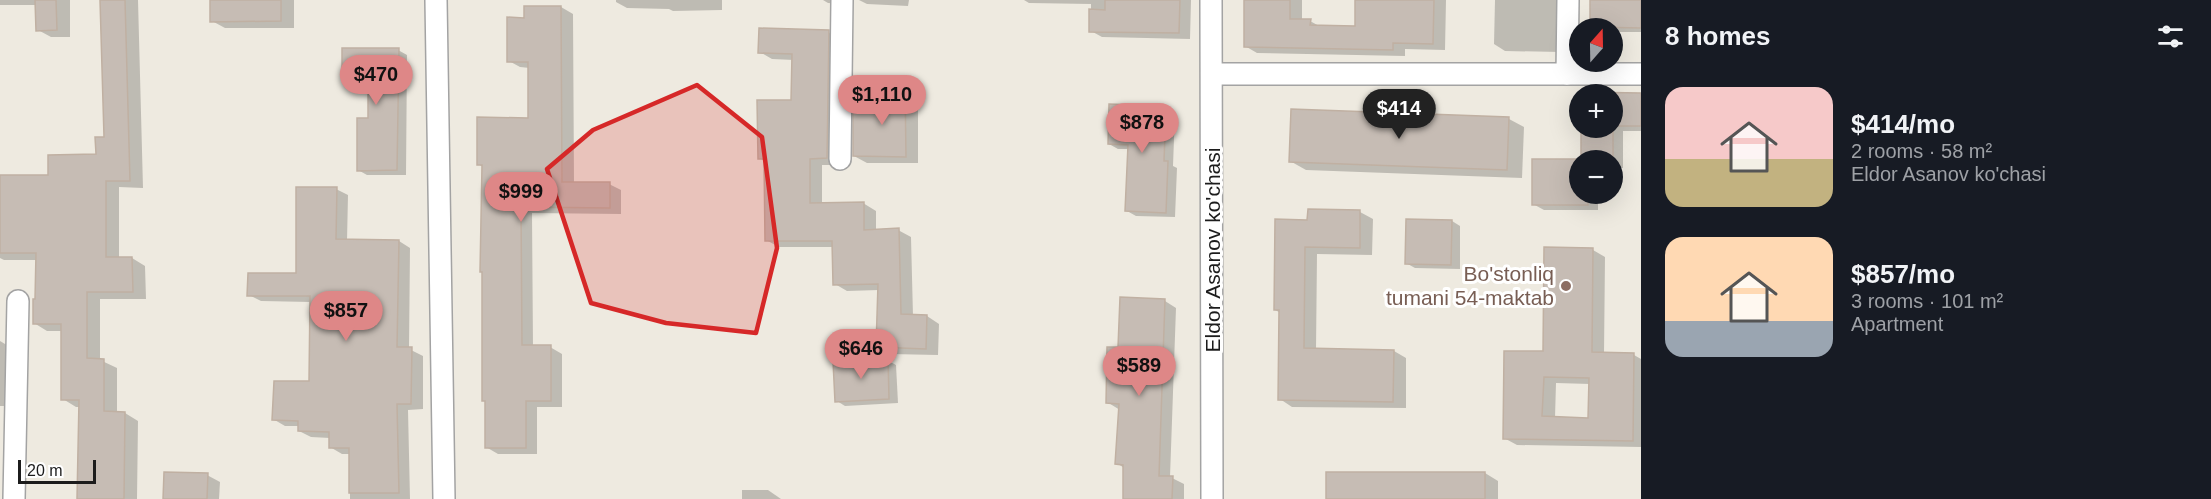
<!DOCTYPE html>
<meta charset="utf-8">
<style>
:root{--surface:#171b24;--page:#20242c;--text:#f1f3f6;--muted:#9ea1a6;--accent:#de8787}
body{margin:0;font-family:Helvetica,sans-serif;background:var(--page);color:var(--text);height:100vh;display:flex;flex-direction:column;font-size:22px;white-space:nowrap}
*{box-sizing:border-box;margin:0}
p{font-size:20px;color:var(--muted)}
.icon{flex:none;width:33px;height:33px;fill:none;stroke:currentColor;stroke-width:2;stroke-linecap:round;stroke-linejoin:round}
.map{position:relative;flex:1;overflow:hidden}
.side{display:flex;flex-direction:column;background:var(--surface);width:570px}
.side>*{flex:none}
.needle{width:39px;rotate:20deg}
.controls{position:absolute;left:1569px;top:18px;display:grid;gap:12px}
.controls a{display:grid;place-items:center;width:54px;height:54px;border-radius:50%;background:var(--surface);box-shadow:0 6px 24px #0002;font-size:30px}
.scale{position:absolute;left:18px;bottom:15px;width:78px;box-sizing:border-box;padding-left:6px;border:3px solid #1c1c1c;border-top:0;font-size:16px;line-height:21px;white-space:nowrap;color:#1c1c1c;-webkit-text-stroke:4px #fff;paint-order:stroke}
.price{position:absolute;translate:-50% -51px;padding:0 14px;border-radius:21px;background:var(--accent);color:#111;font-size:20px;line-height:39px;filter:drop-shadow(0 2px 3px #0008)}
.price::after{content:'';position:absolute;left:50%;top:36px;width:18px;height:14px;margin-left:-9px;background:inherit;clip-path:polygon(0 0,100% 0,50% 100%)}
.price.current{background:#222;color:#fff}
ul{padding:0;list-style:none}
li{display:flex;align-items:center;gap:18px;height:150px;padding:0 24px}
li span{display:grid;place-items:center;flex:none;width:168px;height:120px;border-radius:18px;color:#555}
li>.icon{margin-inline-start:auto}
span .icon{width:72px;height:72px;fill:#fffc;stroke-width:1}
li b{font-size:26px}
h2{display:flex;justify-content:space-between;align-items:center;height:72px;padding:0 24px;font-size:26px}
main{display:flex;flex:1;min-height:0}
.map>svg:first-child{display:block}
.shadow{fill:#0003;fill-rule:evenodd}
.building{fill:#c6bcb4;stroke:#c0b0a2;stroke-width:1.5;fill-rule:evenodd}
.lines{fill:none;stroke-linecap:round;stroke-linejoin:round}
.street-casing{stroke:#a3a3a3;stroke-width:24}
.street{stroke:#fff;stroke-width:21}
.marked{fill:#d62828;fill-opacity:0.2;stroke:#d62828;stroke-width:4.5;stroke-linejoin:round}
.education-dot{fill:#8d6e63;stroke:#fff;stroke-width:2}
.labels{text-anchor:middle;stroke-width:6;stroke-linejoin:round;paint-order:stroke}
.street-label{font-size:21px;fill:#1c1c1c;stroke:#fff}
.education-label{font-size:21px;fill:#785e54;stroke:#fff;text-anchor:end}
</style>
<main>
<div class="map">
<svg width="1641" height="499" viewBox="0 0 1641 499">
<rect width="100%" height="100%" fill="#eeeae0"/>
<g class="shadow">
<polygon points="0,0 70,0 70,37 51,37 38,30 37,5 0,5"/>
<polygon points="102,0 138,0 143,188 119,187 119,259 132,258 145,266 146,299 100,299 100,360 117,368 117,413 125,413 138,421 137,499 79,499 80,407 76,407 63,399 63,331 47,331 34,323 37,301 37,260 4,260 0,258 0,176 49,176 97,156 105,138"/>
<polygon points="212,0 294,0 294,28 225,28 212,21"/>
<polygon points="616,0 722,0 722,10 673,11 669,9 627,8 616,2"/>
<polygon points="823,0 843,0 841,4 828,3"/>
<polygon points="859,0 939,0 909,0 908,6 867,4"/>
<polygon points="1024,0 1191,0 1190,39 1102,37 1091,31 1091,4 1029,3"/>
<polygon points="1246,0 1302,0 1302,21 1310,21 1321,27 1356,28 1357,0 1446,0 1445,50 1405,49 1405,56 1257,53 1245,46"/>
<polygon points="1495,0 1563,0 1561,52 1505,51 1494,44"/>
<polygon points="1592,0 1641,0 1641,32 1612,32 1612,28 1595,28 1591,26"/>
<polygon points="525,7 561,7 573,14 574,183 609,184 621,190 621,214 532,213 533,347 550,347 562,354 562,407 537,407 537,454 498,454 486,447 483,167 478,164 529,119 530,68 520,67 509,61 525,19"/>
<polygon points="828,32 841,39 839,165 822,165 822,204 863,203 876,211 876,231 898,230 911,237 913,316 927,316 939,324 938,355 890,354 878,347 879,290 847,291 835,284 834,247 779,247 766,240 766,162 759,158 793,101 794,60 772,59 760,52"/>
<polygon points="398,50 407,55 406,175 367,175 358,170 370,119 370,81 353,81 344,76"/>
<polygon points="882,86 905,87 918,94 918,163 867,163 854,156 882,111"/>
<polygon points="1583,93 1641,94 1641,131 1623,131 1623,168 1612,168 1612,160 1583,160 1583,128 1612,128 1612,94"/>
<polygon points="1110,105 1166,107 1175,112 1173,166 1177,168 1175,217 1136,216 1127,211 1129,149 1118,149 1109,144"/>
<polygon points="1509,119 1524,127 1522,178 1306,170 1290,161"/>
<polygon points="336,189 348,195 347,241 399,241 410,248 409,349 423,356 423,409 408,410 410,499 350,499 350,454 342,454 330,447 330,438 311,437 299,431 299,426 285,426 273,419 310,382 311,302 261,301 249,295 297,275"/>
<polygon points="1580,194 1598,194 1598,210 1544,210 1533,204"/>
<polygon points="1360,212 1373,219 1372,255 1317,254 1316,350 1394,351 1406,358 1406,408 1292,407 1280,399 1281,313 1275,310 1309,221"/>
<polygon points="1452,221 1460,226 1460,269 1415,268 1406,263"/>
<path d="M1593,250l12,7 -1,97 30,1 7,4v88l-124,-2 -13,-7zM1556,383l34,1 -1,35 -34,-1z"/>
<polygon points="1165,301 1176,308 1170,477 1184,484 1184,499 1124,499 1124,468 1117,463 1120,410 1107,402 1120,349"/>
<polygon points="0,341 10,347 16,406 0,406"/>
<polygon points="887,360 896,365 898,403 845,406 837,401"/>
<polygon points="1485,473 1498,481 1498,499 1328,499"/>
<polygon points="207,475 220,482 219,499 164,499"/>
<polygon points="742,490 768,490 781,499 742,499"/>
</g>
<g class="building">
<polygon points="35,0 56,0 57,30 36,31"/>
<polygon points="100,0 125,0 130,181 106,181 106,257 132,257 133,292 87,292 87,358 104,359 104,411 125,412 124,499 77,499 79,400 61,400 61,324 33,324 33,299 35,299 36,253 0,253 0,175 48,175 48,155 96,154 95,137 104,137"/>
<polygon points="210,0 281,0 281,21 210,22"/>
<polygon points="1105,0 1180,0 1179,33 1089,32 1089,9 1105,10"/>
<polygon points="1244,0 1290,0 1290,19 1311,19 1310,25 1355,26 1355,0 1434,0 1433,44 1393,43 1393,50 1244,47"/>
<polygon points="1590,0 1641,0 1641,28 1590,27"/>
<polygon points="524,6 561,6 562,182 610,182 610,208 521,207 522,345 551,345 551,401 526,401 526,448 485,448 485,401 482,401 482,272 480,272 482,165 477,165 477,117 528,118 528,62 507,62 507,17 524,18"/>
<polygon points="759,28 829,30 827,158 810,159 810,203 864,202 864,230 899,228 901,314 927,315 926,349 876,347 878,284 833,285 832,241 765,241 764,159 758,159 757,100 791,100 792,54 758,53"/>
<polygon points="342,48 399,48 397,170 357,171 357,118 368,118 368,77 342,77"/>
<polygon points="880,85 905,85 906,157 853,156 853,109 880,109"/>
<polygon points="1581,92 1641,93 1641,126 1613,126 1613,163 1612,160 1580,160 1580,194 1588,194 1588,205 1532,205 1532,159 1581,159 1581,128 1612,128 1612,94 1581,94"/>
<polygon points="1109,104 1166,106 1164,161 1168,161 1166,213 1125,211 1128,145 1108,144"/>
<polygon points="1291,109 1509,117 1507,170 1289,162"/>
<polygon points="296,187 337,187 336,239 399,240 397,347 412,347 411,404 397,404 399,493 349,493 349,448 329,448 329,432 298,431 298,421 272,420 274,381 309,381 310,296 247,296 248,273 296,273"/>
<polygon points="1308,209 1360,210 1360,248 1305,247 1304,348 1394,350 1393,402 1278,400 1279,310 1274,310 1275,219 1307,220"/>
<polygon points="1406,219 1452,220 1451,265 1405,264"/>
<path d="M1544,247l49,1 -1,104 42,1 -1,88 -130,-2 1,-88h39zM1544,377l45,1 -1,40 -46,-2z"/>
<polygon points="1120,297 1165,299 1159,476 1173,476 1172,499 1123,499 1123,465 1115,464 1119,404 1106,403 1107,347 1118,347"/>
<polygon points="888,358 889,399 835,402 833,361"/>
<polygon points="164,472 208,473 207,499 163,499"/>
<rect x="1326" y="472" width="159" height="27"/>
</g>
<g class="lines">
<g class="street-casing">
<g id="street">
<polyline points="436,0 444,499"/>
<polyline points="1211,0 1212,499"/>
<polyline points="1212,74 1641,74"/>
<polyline points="1567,74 1568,0"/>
<polyline points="840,159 842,0"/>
<polyline points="14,499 18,301"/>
</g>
</g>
<use href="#street" class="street"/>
</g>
<path class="marked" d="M697,85l65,52 15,111 -21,85 -90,-10 -75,-20 -44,-134 46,-39z"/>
<circle class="education-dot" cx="1566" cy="286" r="6"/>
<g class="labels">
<g class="street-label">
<text transform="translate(1213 250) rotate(-90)" y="7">Eldor Asanov ko'chasi</text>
</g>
<g class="education-label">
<text x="1554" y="281">Bo'stonliq<tspan x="1554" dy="24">tumani 54-maktab</tspan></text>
</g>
</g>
</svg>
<div class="controls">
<a><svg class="needle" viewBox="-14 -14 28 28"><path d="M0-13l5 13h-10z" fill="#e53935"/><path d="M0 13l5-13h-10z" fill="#9ea1a6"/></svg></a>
<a>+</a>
<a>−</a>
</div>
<div class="scale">20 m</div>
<b class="price" style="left:376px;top:106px">$470</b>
<b class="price" style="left:882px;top:126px">$1,110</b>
<b class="price current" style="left:1399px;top:140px">$414</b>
<b class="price" style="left:1142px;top:154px">$878</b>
<b class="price" style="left:521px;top:223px">$999</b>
<b class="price" style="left:346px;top:342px">$857</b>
<b class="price" style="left:861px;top:380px">$646</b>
<b class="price" style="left:1139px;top:397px">$589</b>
</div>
<section class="side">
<h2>8 homes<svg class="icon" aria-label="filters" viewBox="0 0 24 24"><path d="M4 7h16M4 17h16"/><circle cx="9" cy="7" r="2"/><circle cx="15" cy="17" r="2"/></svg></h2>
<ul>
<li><span style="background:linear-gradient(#f6c9c9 60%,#c2b280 0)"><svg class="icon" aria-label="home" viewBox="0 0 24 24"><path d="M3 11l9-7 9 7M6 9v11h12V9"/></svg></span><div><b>$414/mo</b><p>2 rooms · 58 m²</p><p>Eldor Asanov ko'chasi</p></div></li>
<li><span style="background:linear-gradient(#ffd9b3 70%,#9aa5b1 0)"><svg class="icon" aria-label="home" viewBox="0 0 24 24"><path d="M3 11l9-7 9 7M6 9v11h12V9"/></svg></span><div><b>$857/mo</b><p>3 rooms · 101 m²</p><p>Apartment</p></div></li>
</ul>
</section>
</main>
